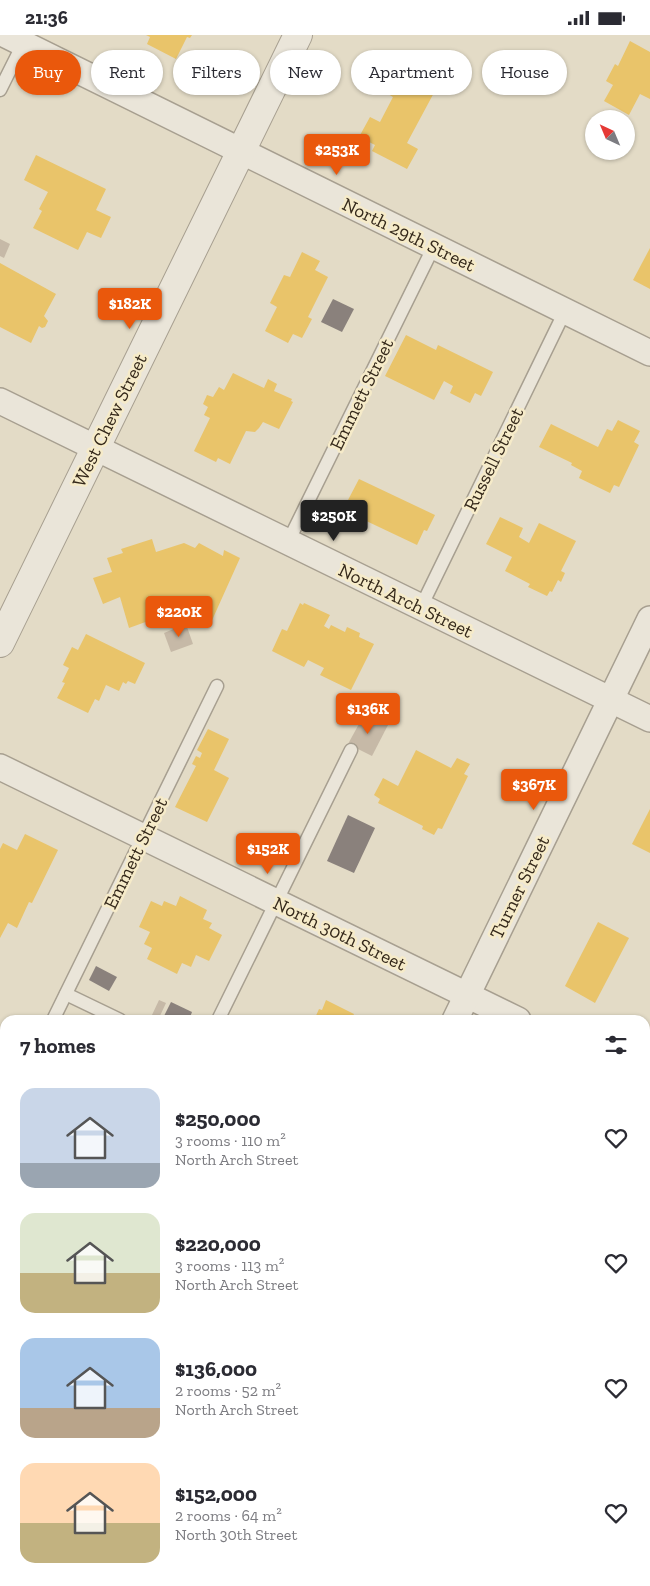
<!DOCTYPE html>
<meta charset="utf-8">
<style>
:root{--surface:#fff;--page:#f7f7f7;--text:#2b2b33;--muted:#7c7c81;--accent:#ea580c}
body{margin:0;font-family:"Zilla Slab",serif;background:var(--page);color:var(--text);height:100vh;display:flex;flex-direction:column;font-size:19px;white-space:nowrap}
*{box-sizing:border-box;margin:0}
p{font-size:16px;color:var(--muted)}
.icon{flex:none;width:28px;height:28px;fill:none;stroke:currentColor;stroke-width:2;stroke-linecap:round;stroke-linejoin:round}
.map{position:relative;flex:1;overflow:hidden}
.details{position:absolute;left:0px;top:980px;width:650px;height:571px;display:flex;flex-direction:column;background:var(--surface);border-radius:15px 15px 0 0;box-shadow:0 1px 4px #0004}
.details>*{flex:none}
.top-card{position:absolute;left:15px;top:15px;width:620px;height:45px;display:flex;gap:10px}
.needle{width:32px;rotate:316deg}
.tools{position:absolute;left:585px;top:75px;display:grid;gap:10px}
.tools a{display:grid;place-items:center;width:50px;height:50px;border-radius:50%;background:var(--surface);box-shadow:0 1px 4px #0004;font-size:25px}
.price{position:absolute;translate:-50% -42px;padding:0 11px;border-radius:5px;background:var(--accent);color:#fff;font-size:16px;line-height:32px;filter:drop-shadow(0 1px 2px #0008)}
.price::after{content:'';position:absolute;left:50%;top:30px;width:15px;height:11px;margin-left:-8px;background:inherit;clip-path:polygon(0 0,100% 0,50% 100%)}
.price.selected{background:#222;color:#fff}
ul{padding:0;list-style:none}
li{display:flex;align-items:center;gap:15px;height:125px;padding:0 20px}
li span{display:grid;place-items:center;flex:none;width:140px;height:100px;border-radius:15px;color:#555}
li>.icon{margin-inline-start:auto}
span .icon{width:60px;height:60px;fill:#fffc;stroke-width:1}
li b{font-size:21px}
h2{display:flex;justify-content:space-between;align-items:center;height:60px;padding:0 20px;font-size:21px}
.pill{padding:0 18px;border-radius:22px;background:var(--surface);box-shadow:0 1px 4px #0004;font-size:18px;line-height:45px}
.pill.selected{background:var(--accent);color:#fff}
.status{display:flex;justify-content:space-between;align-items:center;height:35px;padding:0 25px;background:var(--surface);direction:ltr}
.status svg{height:14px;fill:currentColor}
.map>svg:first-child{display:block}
.homes{fill:#e9c46a}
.industry{fill:#8a817c}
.building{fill:#c6b9a7}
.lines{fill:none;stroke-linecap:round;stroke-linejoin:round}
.service-casing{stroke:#a79f90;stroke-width:15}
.minor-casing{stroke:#a79f90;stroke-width:28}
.tertiary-casing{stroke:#a79f90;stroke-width:30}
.service{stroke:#eae5d9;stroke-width:12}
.minor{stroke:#eae5d9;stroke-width:25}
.tertiary{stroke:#eae5d9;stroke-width:28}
.labels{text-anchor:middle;stroke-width:5;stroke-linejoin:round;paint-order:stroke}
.street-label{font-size:19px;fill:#34281a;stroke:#f6ebc9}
</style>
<div class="status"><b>21:36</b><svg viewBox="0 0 49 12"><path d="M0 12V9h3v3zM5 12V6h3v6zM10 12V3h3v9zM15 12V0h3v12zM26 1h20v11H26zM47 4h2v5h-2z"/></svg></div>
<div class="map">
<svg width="650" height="1551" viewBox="0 0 650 1551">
<rect width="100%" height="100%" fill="#e3dbc6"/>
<g class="homes">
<polygon points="146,0 192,0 190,3 187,2 176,24 147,9 150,2"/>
<polygon points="630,6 650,17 650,64 640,59 629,80 604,66 613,50 606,46 615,29 618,31"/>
<polygon points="400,35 436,54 407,108 418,114 407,134 372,116 375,110 359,102 370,82 380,87 393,62 388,59"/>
<polygon points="36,120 106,154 96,175 111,182 101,203 87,197 78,215 33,193 42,176 39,174 48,157 24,145"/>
<polygon points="650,213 650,254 633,245"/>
<polygon points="302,217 320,226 315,235 328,242 308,282 312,284 302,303 293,299 288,308 265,296 277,272 270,268 284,240 290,242"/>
<polygon points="0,228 56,259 44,281 48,286 45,292 42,293 39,291 31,308 0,292"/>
<polygon points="406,300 436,315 438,310 493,337 481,361 475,358 470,368 450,358 453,351 444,346 434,365 385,341"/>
<polygon points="233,338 264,353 268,344 277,349 274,356 292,364 291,366 293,367 279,394 263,387 259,393 255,397 246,396 230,429 218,423 216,427 194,416 210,383 204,380 208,372 203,369 207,360 213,362 219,352 224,355"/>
<polygon points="618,385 640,396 634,407 639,410 619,452 614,450 610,458 579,443 582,436 571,430 572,428 539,412 551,389 598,412 607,394 612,396"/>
<polygon points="359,444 435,480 427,496 424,495 417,510 360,483 365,473 348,465"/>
<polygon points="500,482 523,493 519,502 529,508 539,488 576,506 561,536 565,538 561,547 558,545 552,557 550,556 547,561 528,552 530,549 505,536 512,522 486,509"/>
<polygon points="152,504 156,517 184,508 195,513 199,508 223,521 224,515 240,523 209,592 184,580 192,565 168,573 166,565 146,572 151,585 129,593 120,562 103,569 93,543 112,537 107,523 123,518 121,514"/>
<polygon points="300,568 303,570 304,568 330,580 324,591 329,594 331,590 345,597 347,592 360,598 359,602 374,609 351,655 320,640 324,633 308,625 304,632 272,616 282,594 287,596"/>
<polygon points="86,599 145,628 135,649 128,646 126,649 123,647 119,656 106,650 99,666 95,664 88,678 57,663 65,648 62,647 69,633 63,630 72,612 78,615"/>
<polygon points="208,694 229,704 214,735 229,743 207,787 175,772 196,731 192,729 196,721 200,723 202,718 197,715"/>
<polygon points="416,715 451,733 457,723 470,729 464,739 468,741 442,794 438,793 434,800 422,794 423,791 378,768 380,764 374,760 383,743 398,751"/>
<polygon points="650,774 650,818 632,809"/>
<polygon points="25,799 58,815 32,868 29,867 17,893 8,888 0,903 0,814 3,808 17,815"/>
<polygon points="180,861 207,875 203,884 212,888 209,893 222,900 209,926 196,920 191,932 182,928 177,939 147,924 152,913 144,909 150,897 139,892 151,866 162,871 164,866 176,871"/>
<polygon points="598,887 629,903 595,968 565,951"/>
<polygon points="326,965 354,979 351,985 314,985 319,974 322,975"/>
<polygon points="0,1167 5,1170 5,1223 0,1221"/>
<polygon points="650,1329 650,1370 645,1368 645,1345 647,1341 645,1339"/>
<polygon points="0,1363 5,1365 5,1373 0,1383"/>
<polygon points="645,1472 650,1475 650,1500 645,1497"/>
<polygon points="0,1534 5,1537 5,1546 15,1546 13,1551 0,1551"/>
<polygon points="415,1546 428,1546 437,1551 413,1551"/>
</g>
<g class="industry">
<polygon points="333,264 354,274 342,297 321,287"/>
<polygon points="348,780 375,793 354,838 327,826"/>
<polygon points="96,931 117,942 109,956 89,945"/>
<polygon points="171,967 192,977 189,985 162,985"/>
</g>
<g class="building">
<polygon points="0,204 10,209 4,223 0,221"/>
<polygon points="186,589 193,609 171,617 164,598"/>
<polygon points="365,678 388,690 372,721 348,709"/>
<polygon points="159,965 166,968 159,983 152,980"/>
<polygon points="0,1291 5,1293 5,1312 3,1316 0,1314"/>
</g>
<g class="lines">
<g class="service-casing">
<g id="service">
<polyline points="0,55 23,9"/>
<polyline points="288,507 434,211"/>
<polyline points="421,572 565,276"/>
<polyline points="66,959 120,985"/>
<polyline points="53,985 217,651"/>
<polyline points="218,985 351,715"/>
<polyline points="0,1435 5,1425"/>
</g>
</g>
<g class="minor-casing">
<g id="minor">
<polyline points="6,0 650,318"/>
<polyline points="0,366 650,684"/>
<polyline points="0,732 518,985"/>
<polyline points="455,985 650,584"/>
<polyline points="645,1047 650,1050"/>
<polyline points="0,1098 5,1100"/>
<polyline points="645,1413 650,1415"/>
<polyline points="0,1461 5,1463"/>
<polyline points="173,1546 183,1551"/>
</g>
</g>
<g class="tertiary-casing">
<polyline id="tertiary" points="0,608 298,0"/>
</g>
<use href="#service" class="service"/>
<use href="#minor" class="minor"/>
<use href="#tertiary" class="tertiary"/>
</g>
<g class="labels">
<g class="street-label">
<text transform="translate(409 199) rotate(26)" y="7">North 29th Street</text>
<text transform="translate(361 359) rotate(-64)" y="7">Emmett Street</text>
<text transform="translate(109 385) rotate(-64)" y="7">West Chew Street</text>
<text transform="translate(493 424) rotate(-64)" y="7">Russell Street</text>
<text transform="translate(406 565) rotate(26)" y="7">North Arch Street</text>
<text transform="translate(135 818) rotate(-64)" y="7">Emmett Street</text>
<text transform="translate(519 852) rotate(-64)" y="7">Turner Street</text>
<text transform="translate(340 898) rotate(26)" y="7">North 30th Street</text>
</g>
</g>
</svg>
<div class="tools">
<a><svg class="needle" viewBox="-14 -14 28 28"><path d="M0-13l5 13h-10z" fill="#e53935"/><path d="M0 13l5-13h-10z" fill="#7c7c81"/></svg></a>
</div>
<b class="price" style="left:337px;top:141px">$253K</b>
<b class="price" style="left:130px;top:295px">$182K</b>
<b class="price selected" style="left:334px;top:507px">$250K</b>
<b class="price" style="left:179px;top:603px">$220K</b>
<b class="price" style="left:368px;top:700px">$136K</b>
<b class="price" style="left:534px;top:776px">$367K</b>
<b class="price" style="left:268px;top:840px">$152K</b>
<div class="top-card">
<a class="pill selected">Buy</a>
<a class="pill">Rent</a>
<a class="pill">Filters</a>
<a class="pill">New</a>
<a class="pill">Apartment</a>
<a class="pill">House</a>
</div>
<section class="details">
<h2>7 homes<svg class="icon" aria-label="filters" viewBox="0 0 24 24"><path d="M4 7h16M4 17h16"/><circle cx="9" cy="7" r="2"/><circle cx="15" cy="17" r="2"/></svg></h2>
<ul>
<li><span style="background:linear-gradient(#c9d6e8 75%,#9aa5b1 0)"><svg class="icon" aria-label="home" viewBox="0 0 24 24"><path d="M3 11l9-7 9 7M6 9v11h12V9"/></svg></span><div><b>$250,000</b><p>3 rooms · 110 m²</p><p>North Arch Street</p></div><svg class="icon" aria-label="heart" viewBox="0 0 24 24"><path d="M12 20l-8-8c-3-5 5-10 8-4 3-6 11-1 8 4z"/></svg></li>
<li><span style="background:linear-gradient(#dfe7d0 60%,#c2b280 0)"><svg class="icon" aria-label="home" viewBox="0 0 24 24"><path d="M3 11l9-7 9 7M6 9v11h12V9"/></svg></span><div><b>$220,000</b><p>3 rooms · 113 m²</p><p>North Arch Street</p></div><svg class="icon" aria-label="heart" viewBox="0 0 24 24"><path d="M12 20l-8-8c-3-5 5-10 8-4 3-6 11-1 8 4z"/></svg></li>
<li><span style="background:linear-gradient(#a9c7e8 70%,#b9a48a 0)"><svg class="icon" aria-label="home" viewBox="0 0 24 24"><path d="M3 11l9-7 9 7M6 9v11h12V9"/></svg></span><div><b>$136,000</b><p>2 rooms · 52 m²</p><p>North Arch Street</p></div><svg class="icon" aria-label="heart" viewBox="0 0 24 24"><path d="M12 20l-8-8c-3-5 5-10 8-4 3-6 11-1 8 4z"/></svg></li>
<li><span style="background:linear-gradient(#ffd9b3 60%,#c2b280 0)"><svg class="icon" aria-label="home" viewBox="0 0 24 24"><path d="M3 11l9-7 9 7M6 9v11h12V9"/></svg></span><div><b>$152,000</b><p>2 rooms · 64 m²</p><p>North 30th Street</p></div><svg class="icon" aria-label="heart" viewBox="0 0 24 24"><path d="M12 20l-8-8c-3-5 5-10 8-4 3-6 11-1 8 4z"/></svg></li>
</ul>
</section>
</div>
